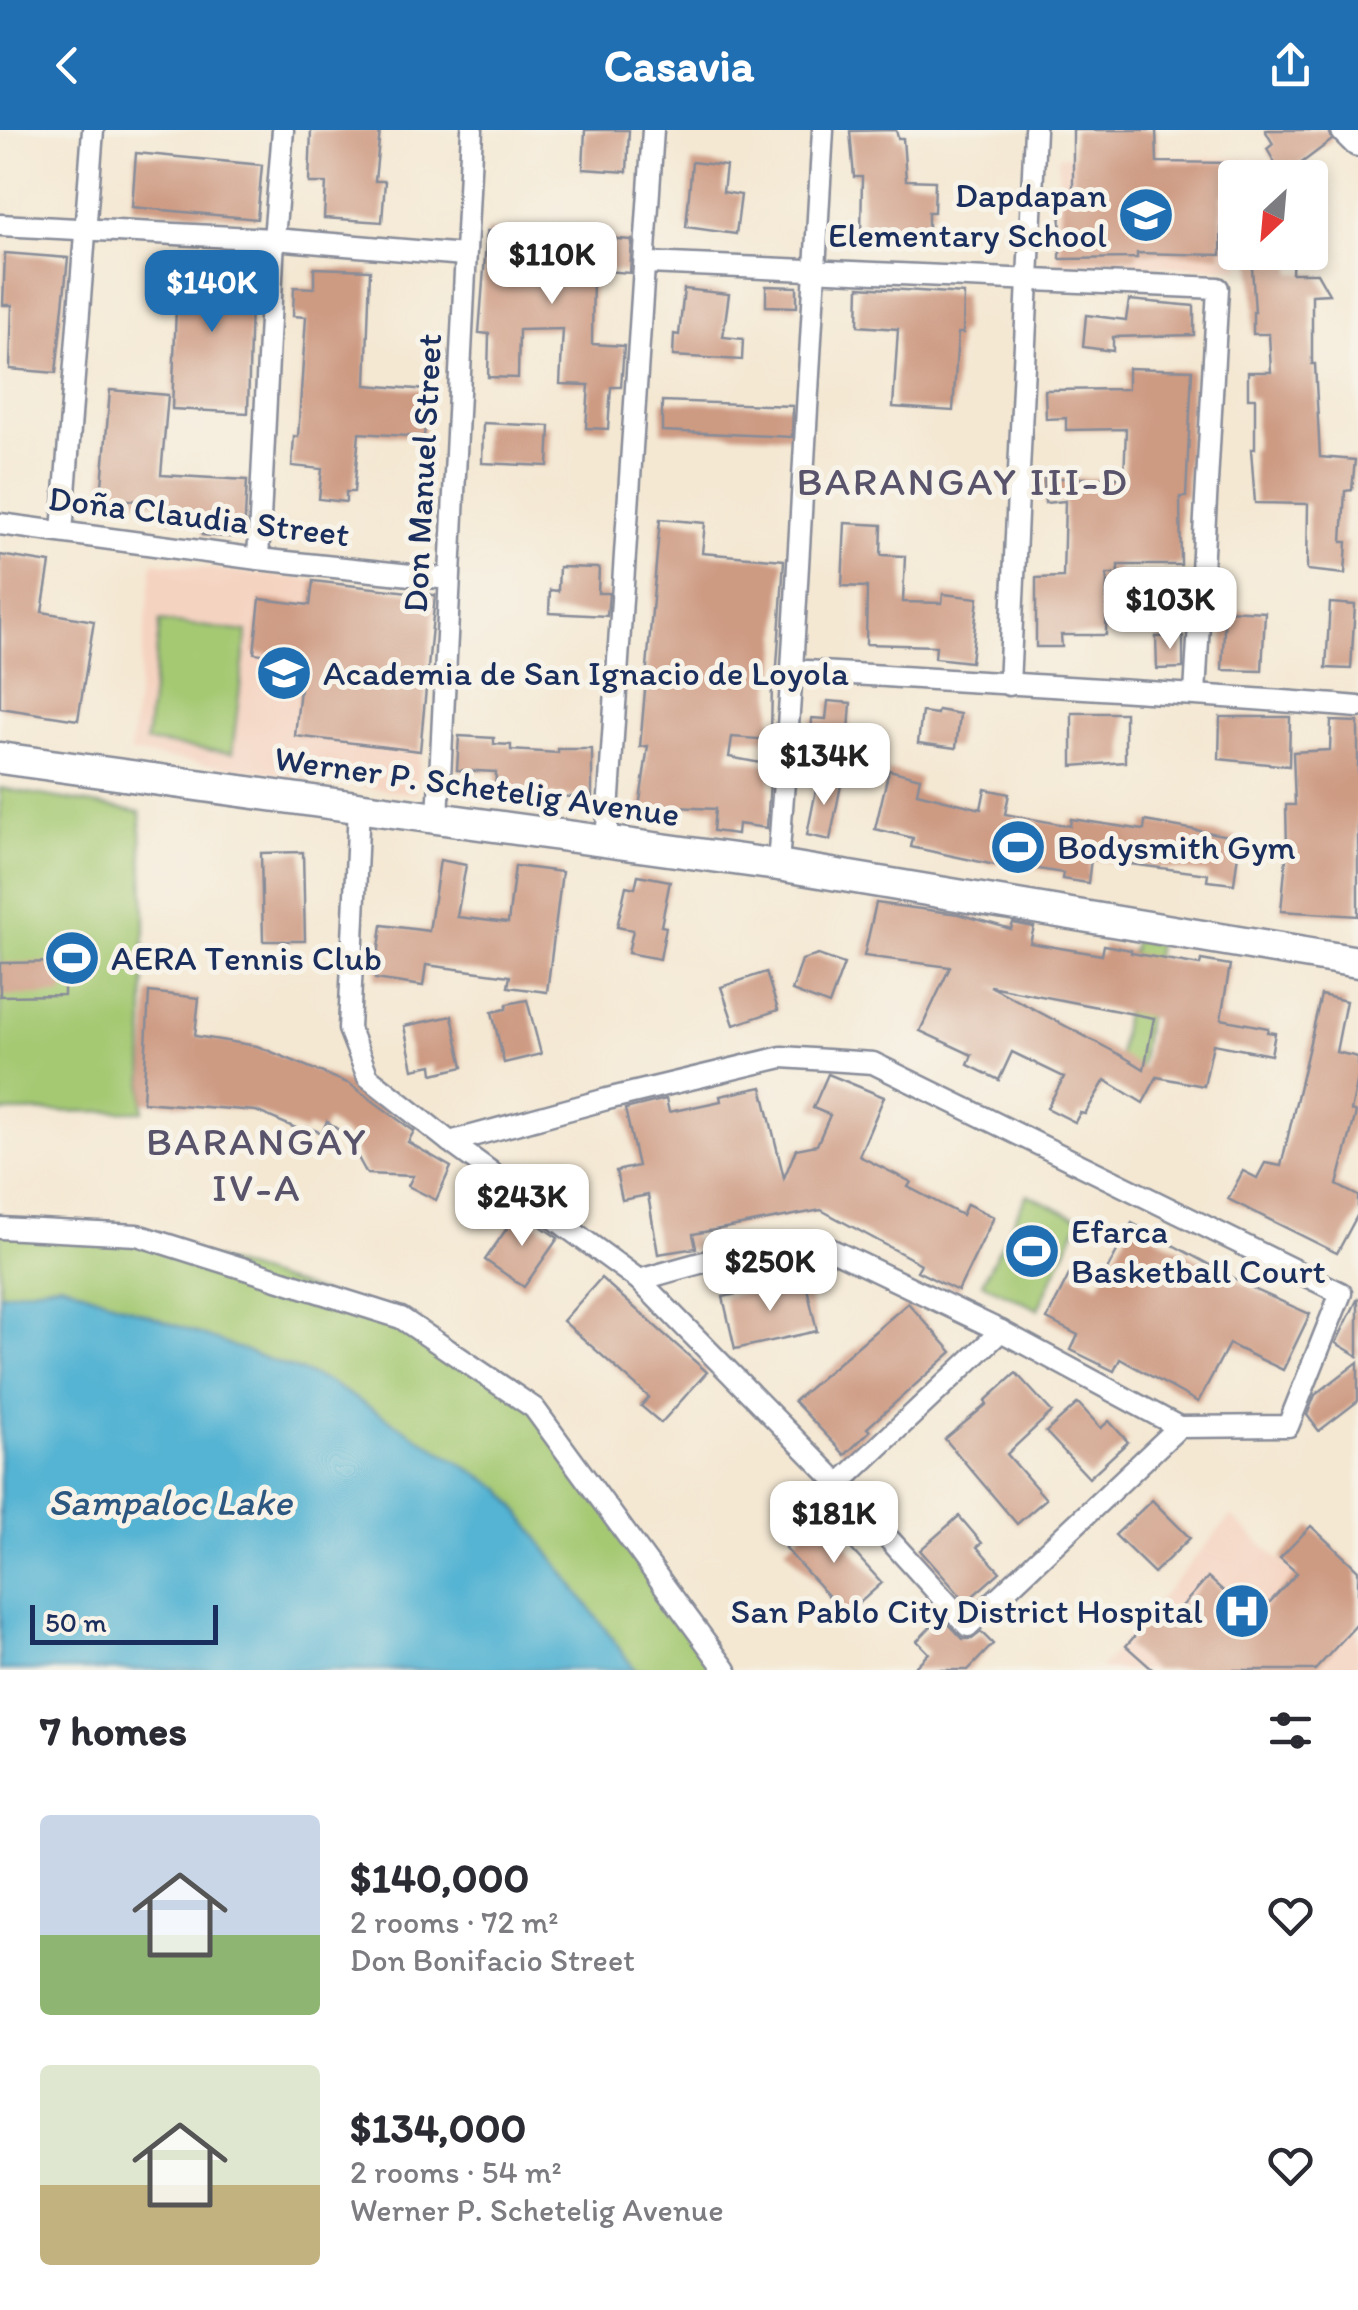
<!DOCTYPE html>
<meta charset="utf-8">
<style>
:root{--surface:#fff;--page:#f2f2f3;--text:#2b2b33;--muted:#7c7c81;--accent:#1f6fb2}
body{margin:0;font-family:Itim,sans-serif;background:var(--page);color:var(--text);height:100vh;display:flex;flex-direction:column;font-size:38px;white-space:nowrap}
*{box-sizing:border-box;margin:0}
p{font-size:32px;color:var(--muted)}
.icon{flex:none;width:55px;height:55px;fill:none;stroke:currentColor;stroke-width:2;stroke-linecap:round;stroke-linejoin:round}
.map{position:relative;height:1540px;overflow:hidden}
.panel{display:flex;flex-direction:column;background:var(--surface);flex:1}
.panel>*{flex:none}
.needle{width:65px;rotate:206deg}
.fabs{position:absolute;left:1218px;top:30px;display:grid;gap:20px}
.fabs a{display:grid;place-items:center;width:110px;height:110px;border-radius:10px;background:var(--surface);box-shadow:0 5px 15px #0003;font-size:50px}
.scale{position:absolute;left:30px;bottom:25px;width:188px;box-sizing:border-box;padding-left:10px;border:5px solid #1b2f5e;border-top:0;font-size:28px;line-height:35px;white-space:nowrap;color:#1b2f5e;-webkit-text-stroke:8px #f7f3e8;paint-order:stroke}
.price{position:absolute;translate:-50% -85px;padding:0 22px;border-radius:20px;background:#fff;color:#222;font-size:32px;line-height:65px;filter:drop-shadow(0 2px 5px #0008)}
.price::after{content:'';position:absolute;left:50%;top:60px;width:30px;height:22px;margin-left:-15px;background:inherit;clip-path:polygon(0 0,100% 0,50% 100%)}
.price.on{background:var(--accent);color:#fff}
ul{padding:0;list-style:none}
li{display:flex;align-items:center;gap:30px;height:250px;padding:0 40px}
li span{display:grid;place-items:center;flex:none;width:280px;height:200px;border-radius:10px;color:#555}
li>.icon{margin-inline-start:auto}
span .icon{width:120px;height:120px;fill:#fffc;stroke-width:1}
li b{font-size:42px}
h2{display:flex;justify-content:space-between;align-items:center;height:120px;padding:0 40px;font-size:42px}
header{display:flex;justify-content:space-between;align-items:center;height:130px;padding:0 40px;background:var(--accent);color:#fff;font-size:45px;font-weight:700}
.map>svg:first-child{display:block}
.built{fill:#f5d3c1}
.green{fill:#a5c973;stroke:#607c68;stroke-width:2.5}
.water{fill:#54b4d3;stroke:#387298;stroke-width:2.5}
.building{fill:#cd9a82;fill-rule:evenodd}
.lines{fill:none;stroke-linecap:round;stroke-linejoin:round}
.street-casing{stroke:#888c98;stroke-width:25}
.secondary-casing{stroke:#888c98;stroke-width:35}
.street{stroke:#fff;stroke-width:20}
.secondary{stroke:#fff;stroke-width:30}
.labels{text-anchor:middle;stroke-width:10;stroke-linejoin:round;paint-order:stroke}
.poi-label{font-size:35px;fill:#1b2f5e;stroke:#f7f3e8;text-anchor:start}
.street-label{font-size:35px;fill:#1b2f5e;stroke:#f7f3e8}
.water-label{font-size:38px;font-style:italic;fill:#2c5781;stroke:#f7f3e8}
.quarter-label{font-size:40px;letter-spacing:2.5px;fill:#59546b;stroke:#f7f3e8}
</style>
<header><svg class="icon" aria-label="back" viewBox="0 0 24 24"><path d="M15 5l-7 7 7 7"/></svg>Casavia<svg class="icon" aria-label="share" viewBox="0 0 24 24"><path d="M12 15V3M7 8l5-5 5 5M5 13v7h14v-7"/></svg></header>
<div class="map">
<svg width="1358" height="1540" viewBox="0 0 1358 1540">
<rect width="100%" height="100%" fill="#f7f3e8"/>
<filter id="ink" filterUnits="userSpaceOnUse"><feTurbulence type="fractalNoise" baseFrequency=".01" numOctaves="2"/><feDisplacementMap in="SourceGraphic" scale="20" xChannelSelector="R" yChannelSelector="G"/><feConvolveMatrix kernelMatrix="1 2 1 2 8 2 1 2 1" color-interpolation-filters="sRGB"/></filter>
<filter id="wash" filterUnits="userSpaceOnUse"><feTurbulence type="fractalNoise" baseFrequency=".0048" numOctaves="4" result="noise"/><feDisplacementMap in="SourceGraphic" scale="40" xChannelSelector="R" yChannelSelector="G"/><feGaussianBlur stdDeviation="2.25" result="paint"/><feColorMatrix in="noise" values="0 0 0 0 0 0 0 0 0 0 0 0 0 0 0 0 0 1.4 0 .05"/><feComposite in="paint" operator="in"/></filter>
<g filter="url(#wash)">
<rect width="100%" height="100%" fill="#f4e8d3"/>
<g class="built">
<polygon points="1059,26 1267,29 1268,47 1235,48 1235,122 1240,123 1240,138 1056,134"/>
<polygon points="153,432 437,465 416,664 130,623"/>
<polygon points="1231,1386 1358,1503 1358,1540 1099,1540"/>
</g>
<g class="green">
<polygon points="160,491 247,502 232,623 146,612"/>
<polygon points="0,658 140,682 145,784 143,981 0,982"/>
<polygon points="1134,810 1157,813 1139,947 1118,935"/>
<polygon points="1027,1064 1080,1089 1038,1179 982,1153"/>
<polygon points="0,1098 137,1105 401,1188 534,1278 726,1540 635,1540 503,1360 61,1153 0,1164"/>
</g>
<polygon class="water" points="61,1153 327,1251 503,1360 635,1540 0,1540 0,1164"/>
<g id="blocks">
<g class="building">
<polygon points="311,0 380,0 375,51 385,51 382,92 324,88 326,53 309,53"/>
<polygon points="585,0 629,0 627,42 583,39"/>
<polygon points="896,0 898,8 903,8 906,50 935,51 934,82 928,82 928,105 861,106 862,47 854,47 850,1"/>
<polygon points="1073,0 1156,0 1157,32 1235,33 1235,65 1222,65 1221,125 1137,123 1137,128 1060,129 1061,65 1073,65"/>
<polygon points="1265,0 1329,0 1332,10 1283,47 1267,19 1273,14"/>
<polygon points="136,23 262,35 257,89 132,77"/>
<polygon points="692,32 726,36 723,62 741,65 736,104 686,97"/>
<polygon points="487,101 632,110 630,143 593,140 592,214 624,216 621,257 611,257 608,299 586,298 589,255 560,254 563,199 519,200 518,248 488,247 489,204 479,203"/>
<polygon points="1251,122 1293,122 1292,143 1317,143 1329,164 1312,165 1312,234 1315,234 1320,327 1355,330 1352,360 1345,361 1342,412 1347,412 1345,444 1307,440 1308,374 1255,373 1251,319 1255,319 1255,268 1248,268 1248,242 1271,242 1269,204 1253,204 1253,182 1255,182"/>
<polygon points="5,123 68,128 56,243 10,239 12,175 3,175"/>
<polygon points="178,127 252,131 248,283 172,279"/>
<polygon points="314,138 370,140 366,255 428,260 424,307 359,303 354,362 346,362 346,372 319,369 322,339 292,336 294,306 298,307 306,187 293,186 294,157 314,158"/>
<polygon points="766,156 797,157 797,177 766,176"/>
<polygon points="859,157 964,164 963,203 958,203 953,281 893,277 898,199 858,196"/>
<polygon points="684,159 729,164 723,207 743,209 742,230 673,226 674,204 679,205"/>
<polygon points="1129,170 1194,176 1194,205 1113,207 1113,221 1083,217 1086,185 1126,190"/>
<polygon points="1128,238 1192,240 1186,367 1180,367 1181,435 1118,435 1118,444 1107,444 1106,505 1061,505 1062,517 1036,517 1036,448 1063,447 1065,371 1045,373 1044,348 1124,348 1126,299 1066,300 1066,288 1046,289 1045,260 1128,259"/>
<polygon points="110,260 168,265 161,345 247,350 244,408 202,405 203,392 165,389 166,373 101,368"/>
<polygon points="662,271 793,276 792,307 662,301"/>
<polygon points="483,293 550,296 548,336 482,333"/>
<polygon points="660,389 705,393 702,423 784,430 776,551 772,551 771,610 732,607 729,627 771,635 767,698 738,694 737,704 713,701 715,679 677,677 676,684 639,678 648,616 640,617"/>
<polygon points="845,393 882,395 881,425 905,426 903,472 942,473 943,464 978,468 971,532 935,528 936,516 866,514 867,457 842,456"/>
<polygon points="0,425 50,433 42,482 94,491 78,590 0,578"/>
<polygon points="559,437 599,438 598,463 609,463 607,486 549,483 550,460 558,461"/>
<polygon points="313,451 435,465 420,621 295,606 303,529 254,523 260,469 310,475"/>
<polygon points="1330,473 1355,475 1351,539 1326,538"/>
<polygon points="1225,480 1265,482 1262,541 1222,540"/>
<polygon points="1183,506 1183,538 1157,539 1156,507"/>
<polygon points="828,571 851,573 848,615 811,612 812,588 826,589"/>
<polygon points="938,580 960,584 956,618 918,613 922,582 937,584"/>
<polygon points="1072,583 1125,583 1125,632 1072,636"/>
<polygon points="1220,587 1290,587 1289,636 1219,629"/>
<polygon points="1331,591 1358,592 1358,786 1281,781 1287,718 1286,675 1295,675 1293,622 1330,620"/>
<polygon points="459,606 494,608 494,614 511,615 511,620 558,623 558,619 592,619 592,668 495,663 496,642 457,640"/>
<polygon points="889,640 920,648 917,663 981,679 985,659 1009,664 1005,684 1070,696 1071,689 1144,700 1145,691 1240,708 1234,754 1207,751 1208,744 1091,729 1088,753 1062,749 1063,743 996,732 995,735 911,717 913,708 875,699"/>
<polygon points="819,645 842,650 830,710 807,705"/>
<polygon points="303,722 305,811 263,811 261,723"/>
<polygon points="440,730 466,735 457,787 508,793 515,736 562,742 547,862 508,857 510,846 426,835 423,856 375,849 382,795 429,801"/>
<polygon points="638,745 670,751 661,796 666,797 660,829 628,823 633,800 617,797 626,756 635,758"/>
<path d="M876,773l82,11 53,15 2,-6 21,4 -4,16 72,12 2,-10 27,5v3l69,12 1,-5 29,5 -9,54 47,9 -1,4 8,1 -4,22 -58,-11 -9,42 -47,-9 -14,26 -38,-23 -20,34 -5,-1 -5,9 -28,-14 17,-31 -52,-25 -13,28 -31,-15 4,-10 -52,-24 30,-64 -86,-11zM990,856l164,32 -10,51 -20,-12z"/>
<polygon points="818,825 844,834 829,875 792,861 802,830"/>
<polygon points="64,832 64,865 0,866 0,833"/>
<polygon points="766,842 778,880 734,895 721,857"/>
<polygon points="149,862 199,868 195,906 257,916 350,954 411,999 414,1001 408,1012 451,1037 436,1070 408,1056 413,1046 367,1044 355,1022 354,1012 327,991 322,1003 307,997 305,1002 256,981 143,972"/>
<polygon points="1321,865 1346,871 1336,922 1358,927 1358,948 1351,981 1356,983 1337,1055 1358,1066 1358,1084 1337,1123 1228,1069 1243,1041 1257,1048 1265,1033 1281,1036"/>
<polygon points="527,870 541,924 504,933 492,882 506,879 507,874"/>
<polygon points="452,886 463,937 433,944 432,935 413,939 404,896"/>
<polygon points="828,944 884,967 859,1026 911,1052 908,1057 962,1085 967,1074 994,1087 958,1161 917,1141 921,1134 821,1080 693,1104 696,1118 658,1124 648,1065 622,1070 616,1041 638,1036 625,979 666,969 669,982 721,971 720,966 762,957 784,1048 796,1019 817,1015 830,985 813,978"/>
<polygon points="519,1081 558,1108 524,1157 485,1130"/>
<polygon points="1132,1093 1258,1161 1310,1184 1283,1240 1229,1214 1198,1272 1120,1229 1114,1241 1071,1220 1078,1205 1047,1189 1071,1141 1099,1155"/>
<polygon points="601,1148 707,1242 661,1293 641,1276 649,1267 563,1191"/>
<polygon points="805,1149 817,1201 735,1219 723,1167"/>
<polygon points="1358,1168 1358,1226 1336,1213"/>
<polygon points="908,1173 952,1222 867,1298 870,1301 845,1325 794,1271"/>
<polygon points="1358,1232 1358,1271 1319,1301 1307,1285 1315,1265"/>
<polygon points="1016,1243 1052,1282 1007,1324 1046,1369 1017,1394 945,1309 987,1274 985,1271"/>
<polygon points="1078,1273 1101,1298 1109,1291 1128,1312 1089,1348 1046,1302"/>
<polygon points="1152,1370 1190,1408 1154,1443 1115,1405"/>
<polygon points="821,1386 882,1453 846,1485 785,1418"/>
<polygon points="959,1386 982,1413 977,1417 1000,1442 966,1472 920,1420"/>
<polygon points="1311,1396 1358,1440 1358,1493 1315,1540 1153,1540 1126,1516 1155,1483 1167,1493 1208,1447 1254,1489 1297,1443 1280,1428"/>
<polygon points="941,1486 963,1509 972,1509 981,1502 993,1514 968,1540 912,1540 929,1523 917,1511"/>
</g>
</g>
</g>
<g filter="url(#ink)">
<use href="#blocks" fill-opacity="0" stroke="#888c98" stroke-width="2.5"/>
<g class="lines">
<g class="street-casing">
<g id="street">
<polyline points="0,95 274,109 464,125"/>
<polyline points="647,133 1218,158 1195,564"/>
<polyline points="0,394 258,429 449,449"/>
<polyline points="62,402 93,0"/>
<polyline points="258,429 274,109 283,0"/>
<path d="M792,540c189,13 378,21 566,37"/>
<polyline points="1009,555 1035,0"/>
<polyline points="359,676 349,899 368,947 450,1012 639,1150 839,1354 968,1496 1179,1297"/>
<polyline points="438,688 472,0"/>
<polyline points="606,712 653,0"/>
<polyline points="778,735 792,540 823,0"/>
<path d="M450,1012l157,-43 175,-42 91,6 468,230 -53,133 -109,1 -178,-96 -171,-82c-66,-9 -128,14 -191,31"/>
<polyline points="0,1098 137,1105 401,1188 534,1278 726,1540"/>
<polyline points="839,1354 1001,1201"/>
</g>
</g>
<g class="secondary-casing">
<g id="secondary">
<polyline points="1347,0 1358,11"/>
<polyline points="0,628 778,735 1358,832"/>
</g>
</g>
<use href="#street" class="street"/>
<use href="#secondary" class="secondary"/>
</g>
</g>
<defs>
<g id="school-disc" transform="scale(2.875)"><circle r="9.5" fill="#1f6fb2" stroke="#f7f3e8"/><path d="M0-5L7-2L0 1L-7-2ZM-4 1L0 2.5L4 1V4Q0 6-4 4Z" fill="#fff"/></g>
<g id="stadium-disc" transform="scale(2.875)"><circle r="9.5" fill="#1f6fb2" stroke="#f7f3e8"/><path d="M0-5a6.5 5 0 1 0 0 10a6.5 5 0 1 0 0-10ZM-3.5-1.8h7v3.6h-7Z" fill="#fff"/></g>
<g id="hospital-disc" transform="scale(2.875)"><circle r="9.5" fill="#1f6fb2" stroke="#f7f3e8"/><path d="M-5-5h3v3.5h4V-5h3V5h-3V1.5h-4V5h-3Z" fill="#fff"/></g>
</defs>
<g fill-rule="evenodd">
<use href="#school-disc" x="1146" y="85"/>
<use href="#school-disc" x="284" y="543"/>
<use href="#stadium-disc" x="1018" y="717"/>
<use href="#stadium-disc" x="72" y="828"/>
<use href="#stadium-disc" x="1032" y="1121"/>
<use href="#hospital-disc" x="1242" y="1481"/>
</g>
<g class="labels">
<g class="poi-label">
<text x="1107" y="77" text-anchor="end">Dapdapan<tspan x="1107" dy="40">Elementary School</tspan></text>
<text x="323" y="555">Academia de San Ignacio de Loyola</text>
<text x="1057" y="729">Bodysmith Gym</text>
<text x="111" y="840">AERA Tennis Club</text>
<text x="1071" y="1113">Efarca<tspan x="1071" dy="40">Basketball Court</tspan></text>
<text x="1203" y="1493" text-anchor="end">San Pablo City District Hospital</text>
</g>
<g class="street-label">
<text transform="translate(422 343) rotate(-87)" y="12">Don Manuel Street</text>
<text transform="translate(199 386) rotate(7)" y="12">Doña Claudia Street</text>
<text transform="translate(477 656) rotate(8)" y="12">Werner P. Schetelig Avenue</text>
</g>
<g class="water-label">
<text x="170" y="1385">Sampaloc Lake</text>
</g>
<g class="quarter-label">
<text x="963" y="365">BARANGAY III-D</text>
<text x="257" y="1025">BARANGAY<tspan x="257" dy="46">IV-A</tspan></text>
</g>
</g>
</svg>
<div class="fabs">
<a><svg class="needle" viewBox="-14 -14 28 28"><path d="M0-13l5 13h-10z" fill="#e53935"/><path d="M0 13l5-13h-10z" fill="#7c7c81"/></svg></a>
</div>
<div class="scale">50 m</div>
<b class="price" style="left:552px;top:177px">$110K</b>
<b class="price on" style="left:212px;top:205px">$140K</b>
<b class="price" style="left:1170px;top:522px">$103K</b>
<b class="price" style="left:824px;top:678px">$134K</b>
<b class="price" style="left:522px;top:1119px">$243K</b>
<b class="price" style="left:770px;top:1184px">$250K</b>
<b class="price" style="left:834px;top:1436px">$181K</b>
</div>
<section class="panel">
<h2>7 homes<svg class="icon" aria-label="filters" viewBox="0 0 24 24"><path d="M4 7h16M4 17h16"/><circle cx="9" cy="7" r="2"/><circle cx="15" cy="17" r="2"/></svg></h2>
<ul>
<li><span style="background:linear-gradient(#c9d6e8 60%,#8fb573 0)"><svg class="icon" aria-label="home" viewBox="0 0 24 24"><path d="M3 11l9-7 9 7M6 9v11h12V9"/></svg></span><div><b>$140,000</b><p>2 rooms · 72 m²</p><p>Don Bonifacio Street</p></div><svg class="icon" aria-label="heart" viewBox="0 0 24 24"><path d="M12 20l-8-8c-3-5 5-10 8-4 3-6 11-1 8 4z"/></svg></li>
<li><span style="background:linear-gradient(#dfe7d0 60%,#c2b280 0)"><svg class="icon" aria-label="home" viewBox="0 0 24 24"><path d="M3 11l9-7 9 7M6 9v11h12V9"/></svg></span><div><b>$134,000</b><p>2 rooms · 54 m²</p><p>Werner P. Schetelig Avenue</p></div><svg class="icon" aria-label="heart" viewBox="0 0 24 24"><path d="M12 20l-8-8c-3-5 5-10 8-4 3-6 11-1 8 4z"/></svg></li>
</ul>
</section>
